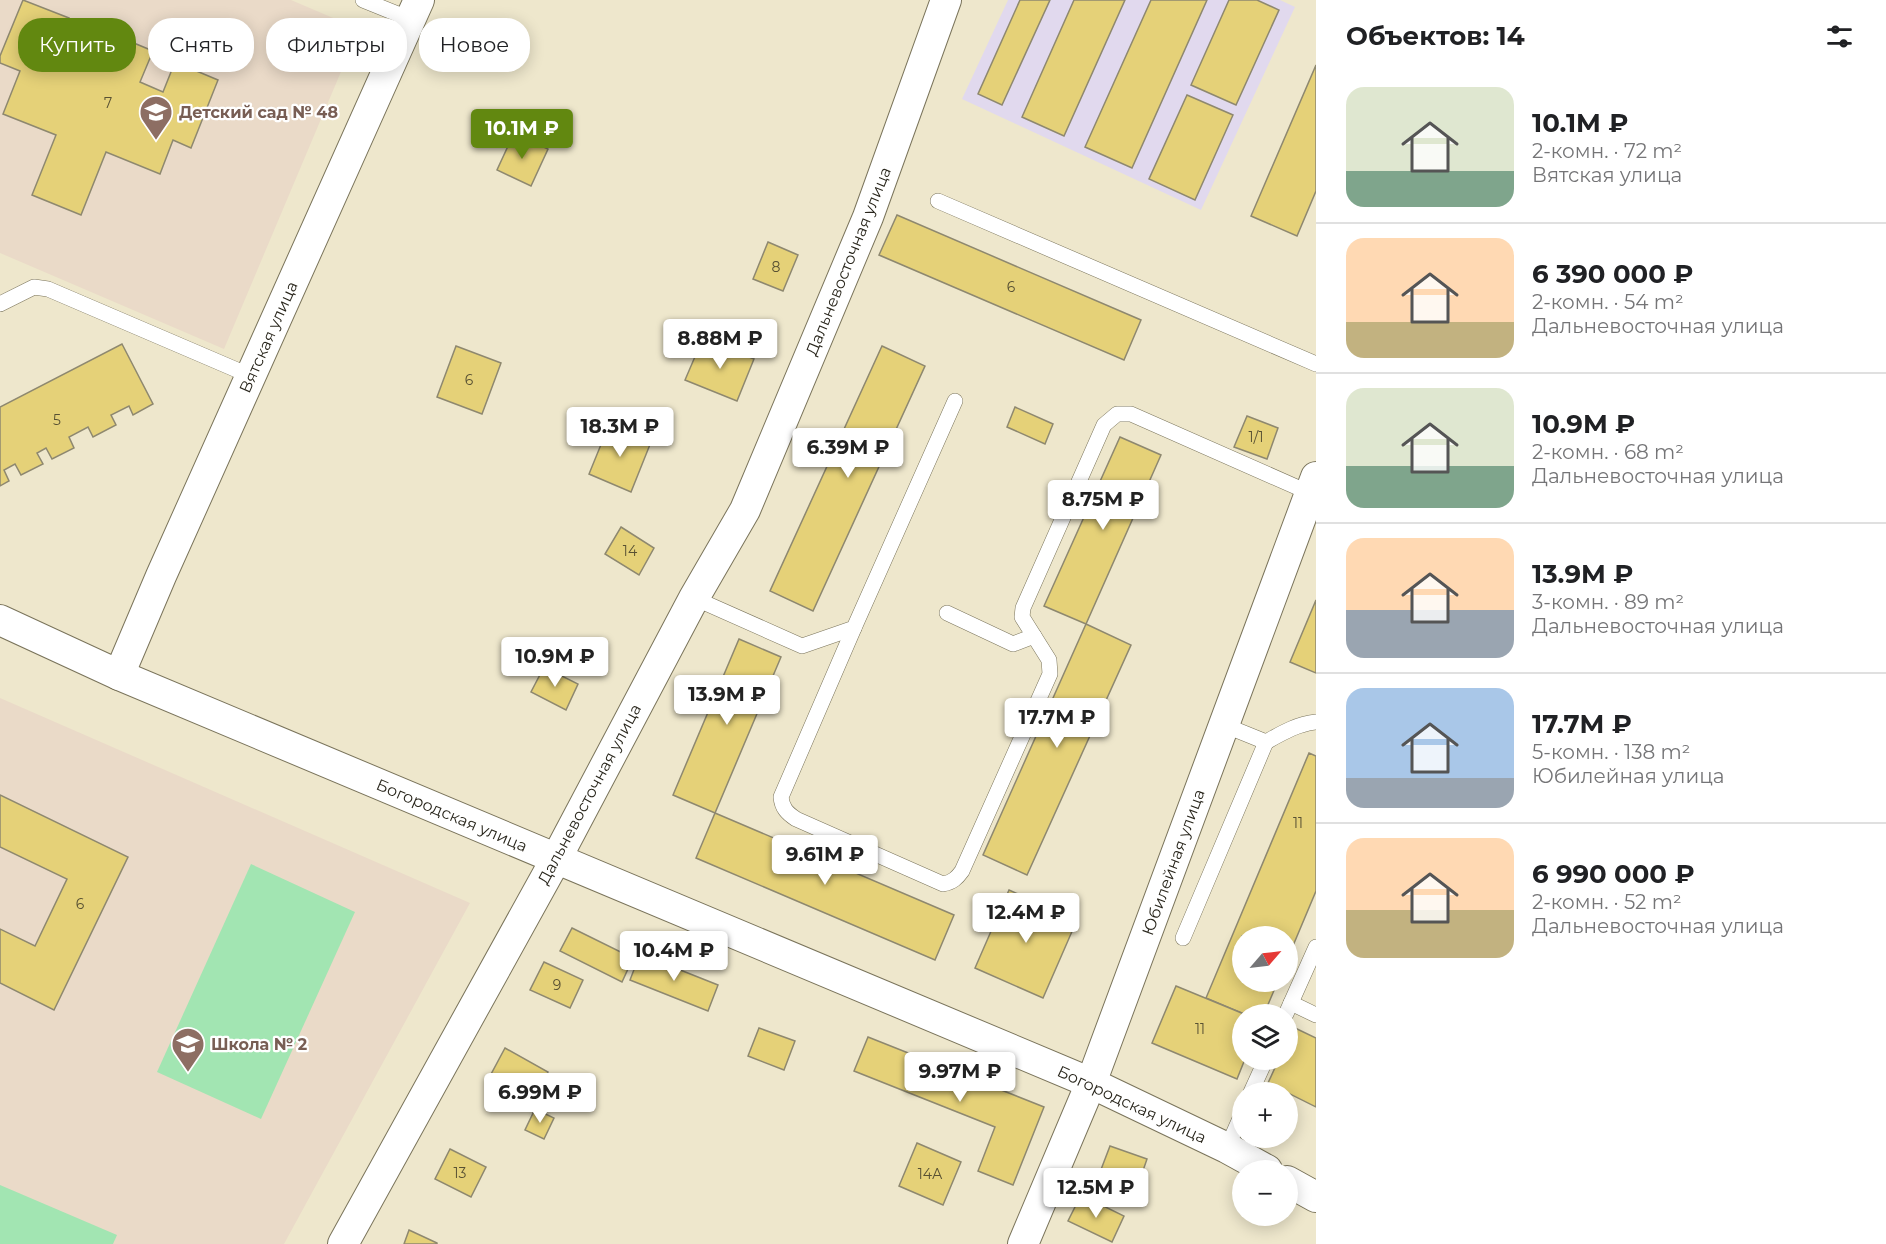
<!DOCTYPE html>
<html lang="ru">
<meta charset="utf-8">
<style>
:root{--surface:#fff;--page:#f6f6f6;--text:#202124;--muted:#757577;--line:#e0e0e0;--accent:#628810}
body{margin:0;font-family:Montserrat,sans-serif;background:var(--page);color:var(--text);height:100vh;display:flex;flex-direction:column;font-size:22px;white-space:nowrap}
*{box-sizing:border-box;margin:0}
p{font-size:20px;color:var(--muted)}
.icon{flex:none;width:33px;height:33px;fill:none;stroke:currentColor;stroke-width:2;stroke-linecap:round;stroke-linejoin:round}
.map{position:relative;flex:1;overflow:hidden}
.sheet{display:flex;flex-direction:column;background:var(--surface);width:570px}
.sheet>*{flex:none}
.guide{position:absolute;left:18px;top:18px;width:570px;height:54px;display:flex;gap:12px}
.needle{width:39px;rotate:62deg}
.fabs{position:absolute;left:1232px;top:926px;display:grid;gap:12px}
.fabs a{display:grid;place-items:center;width:66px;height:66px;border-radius:50%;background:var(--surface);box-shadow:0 3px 15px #0003;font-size:30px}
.price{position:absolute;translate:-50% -51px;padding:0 14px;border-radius:6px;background:#fff;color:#222;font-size:20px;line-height:39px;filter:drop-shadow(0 2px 3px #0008)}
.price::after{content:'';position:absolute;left:50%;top:36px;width:18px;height:14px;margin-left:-9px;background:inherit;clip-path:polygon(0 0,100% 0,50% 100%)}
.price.active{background:var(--accent);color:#fff}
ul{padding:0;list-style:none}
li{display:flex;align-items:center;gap:18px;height:150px;padding:0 30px}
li+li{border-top:2px solid var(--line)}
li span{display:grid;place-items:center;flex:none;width:168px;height:120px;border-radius:18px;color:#555}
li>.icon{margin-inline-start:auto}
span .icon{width:72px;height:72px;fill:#fffc;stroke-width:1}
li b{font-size:26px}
h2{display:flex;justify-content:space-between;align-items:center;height:72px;padding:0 30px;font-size:26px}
.chip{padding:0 21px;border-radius:24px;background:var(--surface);box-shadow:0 3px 15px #0003;font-size:21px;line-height:54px}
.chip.active{background:var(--accent);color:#fff}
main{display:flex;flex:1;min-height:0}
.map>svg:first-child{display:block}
.industrial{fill:#e1d9ee}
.education{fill:#eadac8}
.green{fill:#a2e5b2}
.building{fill:#e5d178;stroke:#8e886f;stroke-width:1.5}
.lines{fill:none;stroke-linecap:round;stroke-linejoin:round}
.service-casing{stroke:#7a745b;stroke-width:16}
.minor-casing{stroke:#7a745b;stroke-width:32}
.service{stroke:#fff;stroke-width:15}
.minor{stroke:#fff;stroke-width:30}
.labels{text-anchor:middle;stroke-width:4.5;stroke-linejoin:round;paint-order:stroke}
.number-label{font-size:14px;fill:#585133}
.education-label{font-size:16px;font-weight:bold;fill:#785e54;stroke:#fff;text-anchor:start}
.street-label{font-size:16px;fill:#29261c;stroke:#fff}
</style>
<main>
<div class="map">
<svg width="1316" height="1244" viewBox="0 0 1316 1244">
<rect width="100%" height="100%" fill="#eee7cc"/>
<polygon class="industrial" points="1008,0 1280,0 1295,7 1201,210 962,99"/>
<g class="education">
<polygon points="0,0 291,0 359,29 224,349 0,253"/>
<polygon points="0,698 470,903 284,1244 0,1244"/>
</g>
<g class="green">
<polygon points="251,864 355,912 261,1119 157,1072"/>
<polygon points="0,1185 117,1235 113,1244 0,1244"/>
</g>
<g class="building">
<polygon points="23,0 69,18 56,49 80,59 93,26 153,51 140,82 163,92 175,62 218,80 191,148 173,140 160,174 106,152 81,215 32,195 56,135 3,114 20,71 0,63 0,56"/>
<polygon points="1020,0 1050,0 1002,105 978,94"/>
<polygon points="1074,0 1125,0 1064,136 1022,117"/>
<polygon points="1151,0 1207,0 1132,168 1085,147"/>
<polygon points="1229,0 1257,0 1279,10 1236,105 1191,85"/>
<polygon points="1316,65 1316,191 1297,236 1251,216"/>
<polygon points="1187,95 1233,115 1195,200 1149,179"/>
<polygon points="514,133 548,149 531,186 497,170"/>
<polygon points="897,215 1141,320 1124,360 879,255"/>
<polygon points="768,242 798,255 783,291 753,279"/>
<polygon points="703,338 754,359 737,401 685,380"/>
<polygon points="122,344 153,404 133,415 129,406 111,415 116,425 93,437 88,427 69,437 74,448 52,459 46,448 37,453 43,464 21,475 15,464 4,470 9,481 0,486 0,407"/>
<polygon points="456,346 501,363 482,414 437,397"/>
<polygon points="882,346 925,366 813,611 770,591"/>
<polygon points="1015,407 1053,424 1045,444 1007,427"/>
<polygon points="1247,416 1278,428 1267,459 1234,447"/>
<polygon points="609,425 651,442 631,492 589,474"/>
<polygon points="1120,437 1161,455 1086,624 1044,606"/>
<polygon points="621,527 654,548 639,575 605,554"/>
<polygon points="1316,600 1316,673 1290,662"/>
<polygon points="1086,624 1131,645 1027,875 983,855"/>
<polygon points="739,639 781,657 715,813 673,795"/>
<polygon points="544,667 578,684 566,710 531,692"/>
<polygon points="1309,753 1316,756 1316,891 1287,960 1287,936 1242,936 1242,981 1278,981 1264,1014 1244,1014 1206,998"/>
<polygon points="0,795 128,857 54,1010 0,983 0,929 35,946 67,879 0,847"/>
<polygon points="715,813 954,915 935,960 696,858"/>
<polygon points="1009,890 1077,920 1043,998 975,968"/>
<polygon points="572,928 633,958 622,982 560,951"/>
<polygon points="640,954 718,985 708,1011 630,980"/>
<polygon points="544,962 583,980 570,1008 530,990"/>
<polygon points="1176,986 1244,1014 1242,1014 1242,1059 1245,1059 1237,1079 1152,1043"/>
<polygon points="759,1028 795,1041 784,1070 748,1056"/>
<polygon points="1295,1028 1316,1038 1316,1107 1268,1083 1279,1059 1287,1059 1287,1043"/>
<polygon points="868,1037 1044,1107 1013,1185 978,1171 995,1127 854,1071"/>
<polygon points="505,1048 548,1072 532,1101 489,1078"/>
<polygon points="535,1109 554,1118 544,1139 525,1130"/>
<polygon points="917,1143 961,1162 943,1205 899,1186"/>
<polygon points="1110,1146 1147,1159 1135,1194 1097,1180"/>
<polygon points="450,1149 486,1167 471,1197 435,1179"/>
<polygon points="1081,1195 1124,1216 1112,1242 1068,1221"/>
<polygon points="409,1230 437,1243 437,1244 404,1244"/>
</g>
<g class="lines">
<g class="service-casing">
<g id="service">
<polyline points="363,0 410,19"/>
<polyline points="938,201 1316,364"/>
<polyline points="0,304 34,287 48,289 251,376"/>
<polyline points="694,598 802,646 854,628 955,401"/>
<polyline points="947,613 1013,644 1034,636"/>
<path d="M854,628l-73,169c1,11 6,16 15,22l147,65c10,-2 14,-6 19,-13l88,-197 -1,-14 -27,-43 1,-9 81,-183 13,-11h14l179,79"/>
<path d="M1266,742c16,-9 31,-18 50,-20"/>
<polyline points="1183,938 1266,742 1224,725"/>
<polyline points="1291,1003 1316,1015"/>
<polyline points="1286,1014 1316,947"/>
<polyline points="1251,1092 1266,1059"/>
<polyline points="1227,1148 1242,1114"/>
</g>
</g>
<g class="minor-casing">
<g id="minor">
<polyline points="0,620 119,675 1091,1083 1227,1148 1267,1170"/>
<polyline points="119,675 161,576 419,0"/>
<polyline points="1287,1181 1316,1197"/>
<polyline points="343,1244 556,859 694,598 745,510 868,217 946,0"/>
<polyline points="1023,1244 1091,1083 1316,477"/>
</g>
</g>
<use href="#service" class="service"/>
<use href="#minor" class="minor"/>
</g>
<defs>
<g id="school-pin" transform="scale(1.725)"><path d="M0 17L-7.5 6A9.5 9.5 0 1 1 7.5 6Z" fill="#8d6e63" stroke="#fff"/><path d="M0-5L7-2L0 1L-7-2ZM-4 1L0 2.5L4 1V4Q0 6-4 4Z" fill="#fff"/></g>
</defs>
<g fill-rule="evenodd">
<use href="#school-pin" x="156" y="112"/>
<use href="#school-pin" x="188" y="1044"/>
</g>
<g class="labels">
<g class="number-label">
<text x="108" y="108">7</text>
<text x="776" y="272">8</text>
<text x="1011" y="292">6</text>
<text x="469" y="385">6</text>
<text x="57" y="425">5</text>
<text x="1256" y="442">1/1</text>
<text x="630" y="556">14</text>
<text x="1298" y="828">11</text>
<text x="80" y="909">6</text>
<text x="557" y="990">9</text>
<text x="1200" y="1034">11</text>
<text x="460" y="1178">13</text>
<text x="930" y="1179">14А</text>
</g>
<g class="education-label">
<text x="179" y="118">Детский сад № 48</text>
<text x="211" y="1050">Школа № 2</text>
</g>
<g class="street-label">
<text transform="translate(848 261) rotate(-68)" y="6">Дальневосточная улица</text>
<text transform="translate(268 337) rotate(-66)" y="6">Вятская улица</text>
<text transform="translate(589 794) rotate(-62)" y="6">Дальневосточная улица</text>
<text transform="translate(452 815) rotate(23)" y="6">Богородская улица</text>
<text transform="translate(1173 862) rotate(-70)" y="6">Юбилейная улица</text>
<text transform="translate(1132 1104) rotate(25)" y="6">Богородская улица</text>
</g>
</g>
</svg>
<div class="fabs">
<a><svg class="needle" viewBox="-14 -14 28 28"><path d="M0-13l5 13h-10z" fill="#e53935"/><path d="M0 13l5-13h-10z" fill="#757577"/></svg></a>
<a><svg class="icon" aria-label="layers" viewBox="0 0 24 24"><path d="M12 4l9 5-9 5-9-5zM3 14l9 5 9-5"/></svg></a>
<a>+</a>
<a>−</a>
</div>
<b class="price active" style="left:522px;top:160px">10.1M ₽</b>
<b class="price" style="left:720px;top:370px">8.88M ₽</b>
<b class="price" style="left:620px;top:458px">18.3M ₽</b>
<b class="price" style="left:848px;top:479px">6.39M ₽</b>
<b class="price" style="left:1103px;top:531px">8.75M ₽</b>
<b class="price" style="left:555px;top:688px">10.9M ₽</b>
<b class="price" style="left:727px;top:726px">13.9M ₽</b>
<b class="price" style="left:1057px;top:749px">17.7M ₽</b>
<b class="price" style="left:825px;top:886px">9.61M ₽</b>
<b class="price" style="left:1026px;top:944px">12.4M ₽</b>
<b class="price" style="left:674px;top:982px">10.4M ₽</b>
<b class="price" style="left:960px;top:1103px">9.97M ₽</b>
<b class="price" style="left:540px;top:1124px">6.99M ₽</b>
<b class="price" style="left:1096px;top:1219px">12.5M ₽</b>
<div class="guide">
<a class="chip active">Купить</a>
<a class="chip">Снять</a>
<a class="chip">Фильтры</a>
<a class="chip">Новое</a>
</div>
</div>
<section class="sheet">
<h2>Объектов: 14<svg class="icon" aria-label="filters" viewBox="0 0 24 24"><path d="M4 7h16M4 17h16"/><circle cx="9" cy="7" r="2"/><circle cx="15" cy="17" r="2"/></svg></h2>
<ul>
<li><span style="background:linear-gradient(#dfe7d0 70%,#7fa58c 0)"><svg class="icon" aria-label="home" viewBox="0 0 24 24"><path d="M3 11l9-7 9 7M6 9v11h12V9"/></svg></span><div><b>10.1M ₽</b><p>2-комн. · 72 m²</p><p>Вятская улица</p></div></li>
<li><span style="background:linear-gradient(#ffd9b3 70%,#c2b280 0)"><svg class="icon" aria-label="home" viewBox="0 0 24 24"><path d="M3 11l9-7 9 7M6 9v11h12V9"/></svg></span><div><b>6 390 000 ₽</b><p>2-комн. · 54 m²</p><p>Дальневосточная улица</p></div></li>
<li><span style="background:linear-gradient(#dfe7d0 65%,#7fa58c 0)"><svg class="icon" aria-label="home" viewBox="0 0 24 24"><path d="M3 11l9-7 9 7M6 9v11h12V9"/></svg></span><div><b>10.9M ₽</b><p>2-комн. · 68 m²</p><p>Дальневосточная улица</p></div></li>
<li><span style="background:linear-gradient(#ffd9b3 60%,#9aa5b1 0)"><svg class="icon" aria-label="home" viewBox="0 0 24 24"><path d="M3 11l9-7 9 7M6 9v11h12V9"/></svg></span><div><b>13.9M ₽</b><p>3-комн. · 89 m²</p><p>Дальневосточная улица</p></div></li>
<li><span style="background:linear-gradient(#a9c7e8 75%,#9aa5b1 0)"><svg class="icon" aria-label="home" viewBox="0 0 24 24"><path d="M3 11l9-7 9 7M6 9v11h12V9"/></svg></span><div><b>17.7M ₽</b><p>5-комн. · 138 m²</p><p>Юбилейная улица</p></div></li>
<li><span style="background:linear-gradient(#ffd9b3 60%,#c2b280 0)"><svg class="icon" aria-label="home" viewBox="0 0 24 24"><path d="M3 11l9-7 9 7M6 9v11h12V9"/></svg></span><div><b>6 990 000 ₽</b><p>2-комн. · 52 m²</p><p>Дальневосточная улица</p></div></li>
</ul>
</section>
</main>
